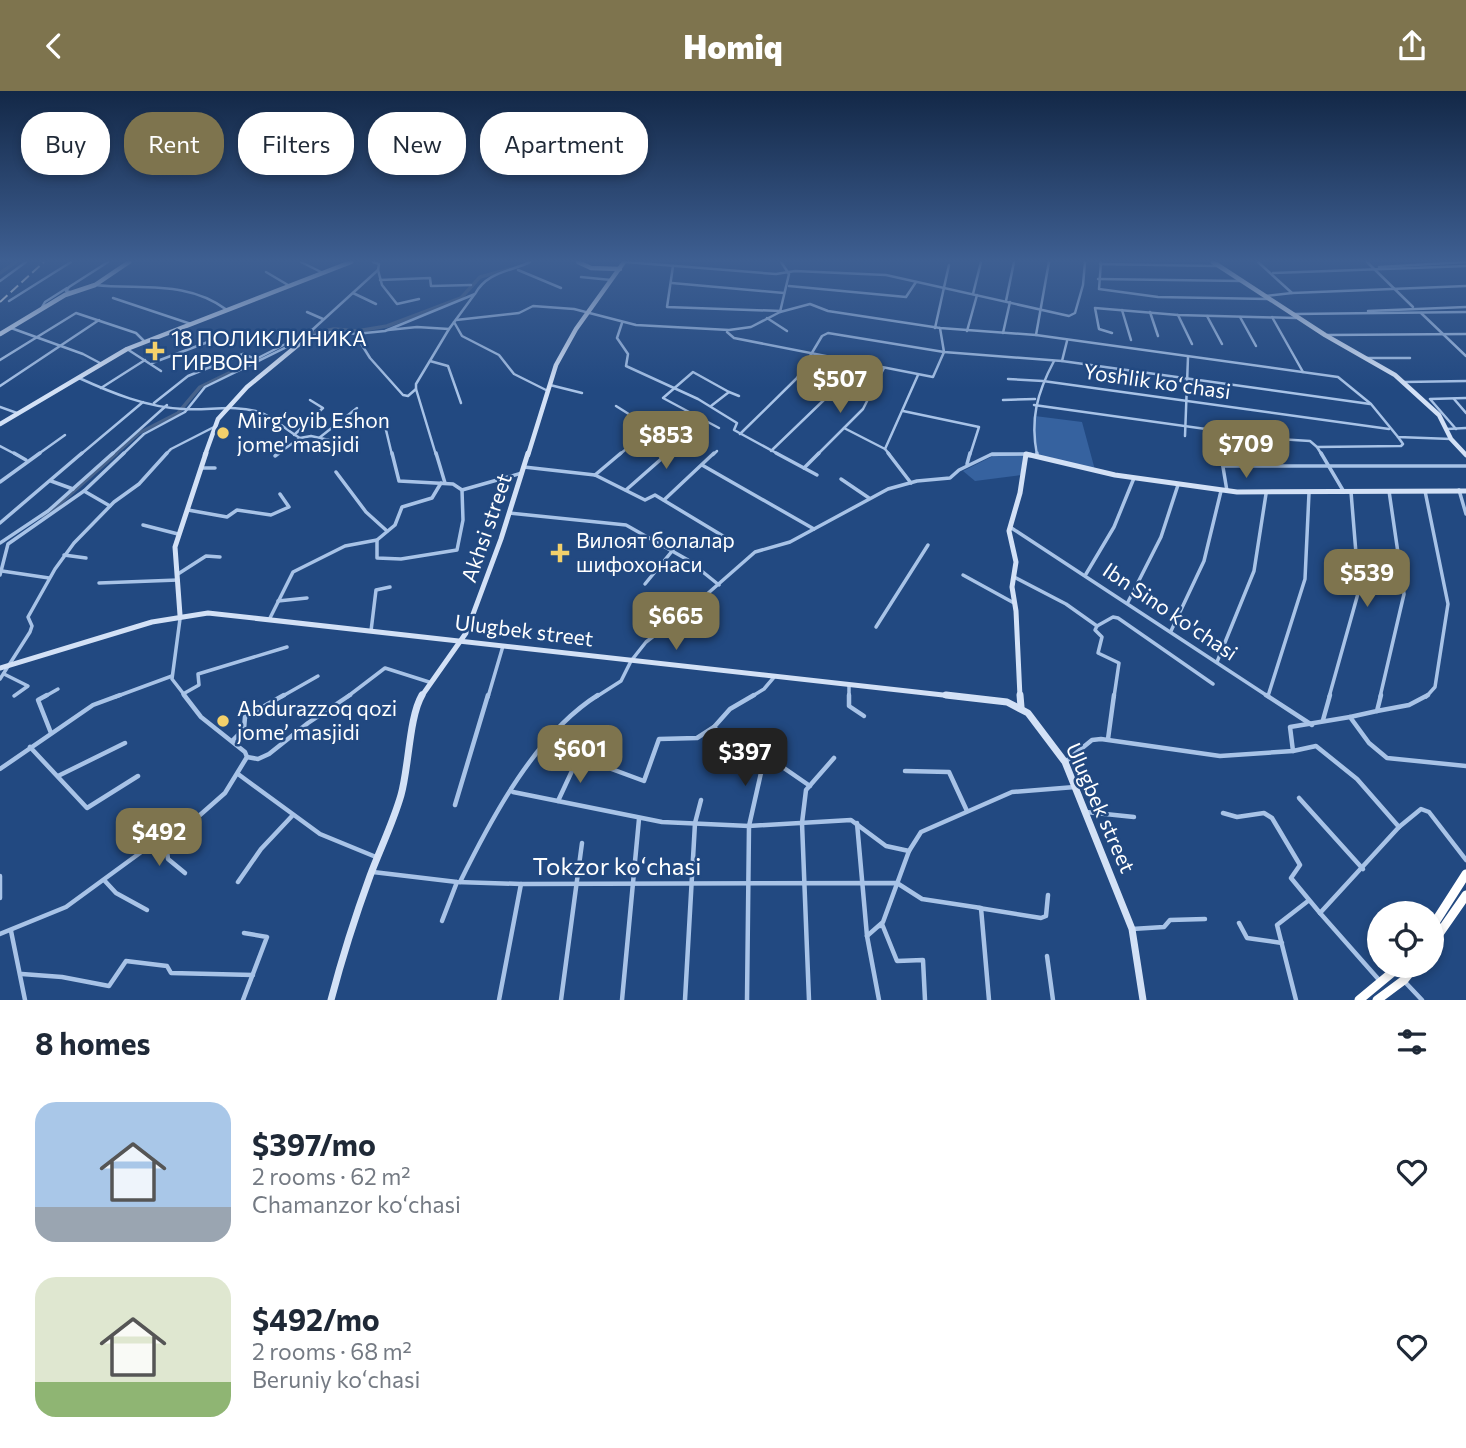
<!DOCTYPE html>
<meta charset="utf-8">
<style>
:root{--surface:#fff;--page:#f6f6f7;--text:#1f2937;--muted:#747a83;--accent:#7e744e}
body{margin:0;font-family:Commissioner,sans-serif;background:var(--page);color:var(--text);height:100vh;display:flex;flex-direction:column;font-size:26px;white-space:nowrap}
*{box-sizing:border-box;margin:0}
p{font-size:23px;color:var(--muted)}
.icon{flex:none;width:38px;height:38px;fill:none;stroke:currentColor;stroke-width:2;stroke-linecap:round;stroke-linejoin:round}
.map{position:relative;height:909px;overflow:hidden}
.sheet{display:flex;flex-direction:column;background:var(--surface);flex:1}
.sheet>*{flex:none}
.hud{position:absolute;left:21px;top:21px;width:700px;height:63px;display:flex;gap:14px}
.fabs{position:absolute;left:1367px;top:810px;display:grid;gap:14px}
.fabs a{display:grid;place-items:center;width:77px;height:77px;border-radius:50%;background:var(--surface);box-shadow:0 4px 10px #0003;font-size:35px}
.price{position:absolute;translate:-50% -60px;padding:0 16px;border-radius:14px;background:var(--accent);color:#fff;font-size:23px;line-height:46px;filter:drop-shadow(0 2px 4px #0008)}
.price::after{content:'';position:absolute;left:50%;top:42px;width:21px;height:16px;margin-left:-10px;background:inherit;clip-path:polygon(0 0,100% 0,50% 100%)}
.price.selected{background:#222;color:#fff}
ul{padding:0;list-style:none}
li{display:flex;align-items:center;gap:21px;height:175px;padding:0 35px}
li span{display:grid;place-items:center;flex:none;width:196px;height:140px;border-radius:21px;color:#555}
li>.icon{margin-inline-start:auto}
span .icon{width:84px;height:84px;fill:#fffc;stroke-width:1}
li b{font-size:30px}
h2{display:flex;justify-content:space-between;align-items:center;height:84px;padding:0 35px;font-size:30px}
.chip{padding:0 24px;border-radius:28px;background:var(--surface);box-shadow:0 4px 10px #0003;font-size:24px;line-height:63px}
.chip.selected{background:var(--accent);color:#fff}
header{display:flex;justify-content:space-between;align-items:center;height:91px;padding:0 35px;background:var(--accent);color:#fff;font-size:32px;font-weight:800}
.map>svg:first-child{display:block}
.green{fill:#36629f}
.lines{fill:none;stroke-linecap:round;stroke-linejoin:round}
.canal-far1{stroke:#46628b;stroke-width:3.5}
.canal{stroke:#46628b;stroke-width:4.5}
.street-far2{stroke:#a8c3e7;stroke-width:2.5}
.street-far1{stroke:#a8c3e7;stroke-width:3.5}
.street{stroke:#a8c3e7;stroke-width:4.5}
.secondary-far2{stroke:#d3e1f6;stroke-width:4.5}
.secondary-far1{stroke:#d3e1f6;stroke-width:5}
.secondary{stroke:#d3e1f6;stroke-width:7}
.highway{stroke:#fff;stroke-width:9}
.rail{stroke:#fff;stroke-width:2;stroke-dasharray:10 4.5;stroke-linecap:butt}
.poi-dot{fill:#f3d06b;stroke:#224981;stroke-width:2.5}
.labels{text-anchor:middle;stroke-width:5;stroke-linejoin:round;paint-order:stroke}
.poi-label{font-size:21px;fill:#fff;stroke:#224981;text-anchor:start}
.street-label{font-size:21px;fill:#fff;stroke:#224981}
.near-street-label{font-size:24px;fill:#fff;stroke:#224981}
</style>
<header><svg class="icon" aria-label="back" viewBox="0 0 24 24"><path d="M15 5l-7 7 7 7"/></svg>Homiq<svg class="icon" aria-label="share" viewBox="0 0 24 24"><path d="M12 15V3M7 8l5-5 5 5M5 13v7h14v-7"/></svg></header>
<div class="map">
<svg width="1466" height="909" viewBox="0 0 1466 909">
<rect width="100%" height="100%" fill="#224981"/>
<g class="green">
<polygon points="1035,325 1082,331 1095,379 1039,366 1034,341"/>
<polygon points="995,364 1023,365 1021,384 975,390 963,380"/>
</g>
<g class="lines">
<g class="canal-far1">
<polyline points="0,182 16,171"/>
<polyline points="309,243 334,238 357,240 387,235 461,207 480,186 510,178"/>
<polyline points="114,364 139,342 178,322 200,296 260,267"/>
</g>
<polyline class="canal" points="44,426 116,362"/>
<g class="street-far2">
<polyline points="301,171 323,182"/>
<polyline points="626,171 776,183 795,180 886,184 1069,225 1075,222 1083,194 1085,171"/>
<polyline points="781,171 789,183"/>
<polyline points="1101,171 1099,198 1158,206 1268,208"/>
<polyline points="1258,171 1292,202 1466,195"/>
<polyline points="1367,171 1413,216"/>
<polyline points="1100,173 1217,175"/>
<polyline points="673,175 667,216 781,220"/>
<polyline points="1379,176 1466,171"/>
<polyline points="378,179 382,194 397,213 419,208"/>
<polyline points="518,179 561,197"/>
<polyline points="266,181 288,194"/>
<polyline points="1273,182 1466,175"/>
<polyline points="581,186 611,189"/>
<polyline points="1098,188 1242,190"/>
<polyline points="380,189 430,187 431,195 471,194"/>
<polyline points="0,190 26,171"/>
<polyline points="672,192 784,202"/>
<path d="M95,194c47,5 92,-5 132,25"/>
<polyline points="789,195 906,206 916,191"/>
<polyline points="70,201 66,200 69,196 108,171"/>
<polyline points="353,202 376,213"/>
<polyline points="973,203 981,171"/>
<polyline points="1266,205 1292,202"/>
<polyline points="113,207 191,233"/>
<polyline points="9,210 71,171"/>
<polyline points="1006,210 1014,171"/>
<polyline points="41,218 45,211 67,197"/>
<polyline points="1122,219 1131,249"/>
<polyline points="1368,220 1466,216"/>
<polyline points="307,221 323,228"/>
<polyline points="780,221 789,183"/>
<polyline points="1150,221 1158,245"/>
<polyline points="1421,222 1466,265"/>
<polyline points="1294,223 1466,221"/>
<polyline points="1178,224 1192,253"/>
<polyline points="1207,225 1222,253"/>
<polyline points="1240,226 1256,255"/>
<polyline points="1272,226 1303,281"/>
<polyline points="767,227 787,240"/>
<polyline points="456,229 519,222 533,215 574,218 636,234 729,239 751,236 780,221 810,213 828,220 940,237 1036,244 1338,286 1371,313 1398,346 1451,348"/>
<polyline points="454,231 462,245 499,264 514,283 548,300"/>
<polyline points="622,232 617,247 628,263 626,275 698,308 737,332 734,339 780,364"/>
<polyline points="11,237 83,263 100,272"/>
<polyline points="935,237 949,174"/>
<polyline points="388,239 417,236 449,238"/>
<polyline points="967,240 977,204"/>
<polyline points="727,241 734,247 933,286 944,261 940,237"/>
<polyline points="1003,242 1010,211"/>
<polyline points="1112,242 1099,238 1095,217 1178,224 1296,227"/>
<polyline points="355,243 370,267 403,304 408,305 416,298 436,364"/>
<polyline points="1036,244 1049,171"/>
<polyline points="1327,244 1466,243"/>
<path d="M310,245l28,-5 17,3 30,-3 90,-37c12,-22 34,-22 55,-32"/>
<polyline points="127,258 161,280"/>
<polyline points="1366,267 1410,267"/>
<polyline points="0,269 76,222 136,242 145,251"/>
<polyline points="430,270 448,275 461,312"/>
<polyline points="1062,270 1067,250"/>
<polyline points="152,272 216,248"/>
<path d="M79,287c33,15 67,29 104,31 25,2 51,-5 76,3 15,5 27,18 41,26l11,-2 18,4"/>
<polyline points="1008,288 1043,290 1389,338"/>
<polyline points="1404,291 1466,290"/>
<polyline points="550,294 582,302"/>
<polyline points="0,295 99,229"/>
<polyline points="101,297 145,269"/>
<polyline points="416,298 416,293 449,238 474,204"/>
<polyline points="729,301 739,305"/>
<polyline points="1454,308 1466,322"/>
<polyline points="1003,309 1035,308"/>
<polyline points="154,312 188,285 243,263 256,268 311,240 378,179 379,173 373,171"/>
<polyline points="1034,314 1278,348 1310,350 1317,356 1401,355 1403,353 1398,346"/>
<polyline points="616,315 651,337"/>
<polyline points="711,315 729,301 693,281 663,307 719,337"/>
<polyline points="0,316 17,322"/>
<polyline points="903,320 979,336 970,364"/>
<polyline points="844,337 885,358 918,284"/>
<polyline points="1447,338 1466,337"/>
<polyline points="1456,338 1430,308 1466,307"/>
<polyline points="386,339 392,364"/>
<polyline points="740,343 797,287 822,245 828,242 944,261 1062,270 1370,313"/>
<polyline points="294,344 323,317 310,309"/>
<polyline points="1185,345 1188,266"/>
<polyline points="319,347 357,317"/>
<polyline points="0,355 17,364"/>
<polyline points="1317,356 1322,364"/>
<polyline points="885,358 890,364"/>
<polyline points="771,360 827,306 850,271"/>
<polyline points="37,364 65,344"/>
<polyline points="80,364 143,311"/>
<polyline points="111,364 167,314"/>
<polyline points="122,364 144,343 185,321 205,296 303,248"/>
<polyline points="165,364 171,358 214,336"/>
<polyline points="276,364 300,347"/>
<polyline points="619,364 663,327"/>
<polyline points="666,364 690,343"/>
<polyline points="713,364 717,360"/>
<polyline points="817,364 863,318 884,277"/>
<polyline points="990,364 1026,363"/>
<path d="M1037,364c-7,-36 0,-62 17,-94"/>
</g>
<g class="street-far1">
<polyline points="14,362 26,369"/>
<polyline points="392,362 399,390 453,393 462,399 522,382"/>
<polyline points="436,362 445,392"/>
<polyline points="776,362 817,384"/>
<polyline points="888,362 911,392"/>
<polyline points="1037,362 1037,365"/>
<polyline points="1321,362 1344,401"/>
<polyline points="1221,364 1227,400"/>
<polyline points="275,365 279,362"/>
<polyline points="967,373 970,362"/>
<polyline points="702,374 814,438"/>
<polyline points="1223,375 1466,375"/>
<polyline points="524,376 595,384 645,409 655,404 728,448"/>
<polyline points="202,377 215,377"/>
<polyline points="804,377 819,362"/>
<polyline points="336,381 366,421 387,440"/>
<polyline points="595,384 621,362"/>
<polyline points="841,388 869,407"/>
<polyline points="51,390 73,398"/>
<polyline points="0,391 40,362"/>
<polyline points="626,399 668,362"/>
<polyline points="1459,399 1466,423"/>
<polyline points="84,400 110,415"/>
<polyline points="1425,400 1448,513 1435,596 1426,606"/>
<polyline points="664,409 714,362"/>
<polyline points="188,419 227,426 237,419 271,424 289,416 280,403"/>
<polyline points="509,422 626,434 688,469 719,494"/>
<polyline points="0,432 82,362"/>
<polyline points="143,434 178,443"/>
<polyline points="1010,436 1269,606"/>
<polyline points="377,449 377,467 401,468 457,459 463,429 462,399"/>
<polyline points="0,452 48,420 113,362"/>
<polyline points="64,464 86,467"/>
<polyline points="2,480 49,487"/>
<polyline points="178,483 206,465 220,466"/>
<polyline points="1086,483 1114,436 1134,387"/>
<polyline points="0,484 8,453 84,400 124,362"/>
<polyline points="963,484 1014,512"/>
<polyline points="1014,486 1066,513 1097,535 1113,526 1118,527 1213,593"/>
<polyline points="99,492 178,489"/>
<polyline points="645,493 673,459"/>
<polyline points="278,510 307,507"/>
<polyline points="1128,511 1161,446 1178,394"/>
<polyline points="180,528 172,588 186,606"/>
<polyline points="269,529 293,481 345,455 377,449 395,434 402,416 432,407 441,392"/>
<polyline points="1097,535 1095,539 1102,546 1098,562 1119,572 1114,606"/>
<polyline points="876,536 928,454"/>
<polyline points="371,540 376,499 390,496"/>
<polyline points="1171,540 1204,470 1221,400"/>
<polyline points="1217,571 1254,480 1266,403"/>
<polyline points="4,583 28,595 14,605"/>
<polyline points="0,588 30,541 32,535 28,526 55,478 74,452 114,411 139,393 167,362"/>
<polyline points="849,594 849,606"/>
<polyline points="183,603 199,594 198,583 287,556"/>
<polyline points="1268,605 1305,488 1309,402"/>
<polyline points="44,606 58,598"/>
<polyline points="115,606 172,585"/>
<polyline points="281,606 318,585"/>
<polyline points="347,606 385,577 429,591"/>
<polyline points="488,606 503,555"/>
<polyline points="596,606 621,590 631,570 646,551 698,511 755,461 790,451 888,398 917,390 950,387 959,379 992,363 1026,363"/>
<polyline points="751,606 764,598 775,585"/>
<polyline points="1329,606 1359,499 1351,401"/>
<polyline points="1380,606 1404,503 1389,400"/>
</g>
<g class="street">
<polyline points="47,604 38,609 51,642"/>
<polyline points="849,604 849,615 864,625"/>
<polyline points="1266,604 1312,634"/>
<polyline points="1377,620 1409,614 1428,604"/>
<polyline points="1350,626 1377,620 1381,604"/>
<polyline points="1323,629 1330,604"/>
<polyline points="714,636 724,647 765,664 810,695"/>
<polyline points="1108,648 1114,604"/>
<polyline points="233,649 244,638 245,626 284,604"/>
<polyline points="544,653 644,690 659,648 697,647 714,636 730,618 754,604"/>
<polyline points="30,656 87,717 138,685"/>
<polyline points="1293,660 1290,636 1350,626 1369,652 1387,667 1466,675"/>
<polyline points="247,666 258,668 269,663 308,632 350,604"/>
<polyline points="1065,671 1092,649 1101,648 1220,665 1293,660 1316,655 1357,688 1399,736"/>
<polyline points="0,678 93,614 120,604"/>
<polyline points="905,680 949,681 967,720"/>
<polyline points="238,683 320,743 376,766"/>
<polyline points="58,685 125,652"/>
<polyline points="513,701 662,731 749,735 851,729 886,755 909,760"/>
<polyline points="1299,707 1363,778"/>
<polyline points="558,710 578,667"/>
<polyline points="455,714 488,604"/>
<polyline points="1086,721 1134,726"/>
<polyline points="1223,722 1237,726 1264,722 1272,727 1300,774 1291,787 1320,822"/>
<polyline points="857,732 867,845 879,909"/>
<polyline points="158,749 167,760 168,768 185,782"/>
<polyline points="373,781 457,791 521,793 897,792 922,808 981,817 989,909"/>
<polyline points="0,785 0,807"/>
<polyline points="104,789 116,802 147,819"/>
<polyline points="238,791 261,758 292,725"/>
<path d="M460,791c32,-65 76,-148 138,-187"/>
<polyline points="979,817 1041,827 1046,825 1048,804"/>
<polyline points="442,830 457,791"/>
<polyline points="1239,832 1247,847 1282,852"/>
<polyline points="880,835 882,833 897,870 923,869 925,909"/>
<polyline points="1132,838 1164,836 1170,829 1205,828"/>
<polyline points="11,840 25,909"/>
<polyline points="0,843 66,816 170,740 200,724 225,702 247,666 245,661 201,626 184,604"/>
<polyline points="867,845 883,831 909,760 921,741 1012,701 1075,696"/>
<polyline points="1047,865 1053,909"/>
<polyline points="22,883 62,886 109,895 126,870 167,875 171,882 253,884"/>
<polyline points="1380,890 1320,822 1399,736 1421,718 1429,721 1466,769"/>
<polyline points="1405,891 1422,909"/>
<polyline points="243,909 267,846 244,842"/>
<polyline points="499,909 521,793"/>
<polyline points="561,909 582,752"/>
<polyline points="622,909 639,728"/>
<polyline points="685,909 695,732 701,709"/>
<polyline points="747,909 749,735 765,664"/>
<polyline points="809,909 802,732 806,699 834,667"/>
<polyline points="1296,909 1277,834 1308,810"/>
</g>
<g class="secondary-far2">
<polyline points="578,171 591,177 620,178"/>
<polyline points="1213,171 1325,244 1395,284 1439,324 1451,348 1466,364"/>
<polyline points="0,243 65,204 95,194 129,171"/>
<polyline points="0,333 127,258 351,171"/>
<polyline points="205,364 218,328 247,296 310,244 311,240"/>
<polyline points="528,364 556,274 576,238 624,171"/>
<polyline points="1026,364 1031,364"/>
</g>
<g class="secondary-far1">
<polyline points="180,524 175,456 206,362"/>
<polyline points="0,577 152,531 208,522 961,606"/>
<polyline points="421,606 466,542 501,448 528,362"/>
<polyline points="1020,606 1016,520 1012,496 1016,471 1009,440 1020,402 1026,363 1115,384 1237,401 1466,400"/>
</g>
<g class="secondary">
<polyline points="946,604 1007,611 1028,622 1065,671 1132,838 1143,909"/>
<polyline points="1020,604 1021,616"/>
<path d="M331,909c11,-42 24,-83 39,-124 10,-27 23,-53 31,-81 8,-28 8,-78 21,-100"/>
</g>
<g class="highway">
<polyline points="1432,836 1466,783"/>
<polyline points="1432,853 1466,804"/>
<polyline points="1359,909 1400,875"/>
<polyline points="1377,909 1404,889 1415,875"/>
</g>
<polyline class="rail" points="0,211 44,171"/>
</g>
<linearGradient id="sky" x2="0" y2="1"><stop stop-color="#132847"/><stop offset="0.57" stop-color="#3e5f92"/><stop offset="1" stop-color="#3e5f92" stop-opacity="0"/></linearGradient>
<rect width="1466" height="298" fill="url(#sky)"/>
<g class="poi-dot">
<path d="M151.5 249.5h7v7h7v7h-7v7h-7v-7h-7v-7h7z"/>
<circle cx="223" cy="342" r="7"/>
<path d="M556.5 451.5h7v7h7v7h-7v7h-7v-7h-7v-7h7z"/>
<circle cx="223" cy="630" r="7"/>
</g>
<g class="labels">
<g class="poi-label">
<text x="171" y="255">18 ПОЛИКЛИНИКА<tspan x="171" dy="24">ГИРВОН</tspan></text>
<text x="237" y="337">Mirg‘oyib Eshon<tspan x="237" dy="24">jome' masjidi</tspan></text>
<text x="576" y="457">Вилоят болалар<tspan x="576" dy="24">шифохонаси</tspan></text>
<text x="237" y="625">Abdurazzoq qozi<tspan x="237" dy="24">jome’ masjidi</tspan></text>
</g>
<g class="street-label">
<text transform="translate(1157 291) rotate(8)" y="7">Yoshlik koʻchasi</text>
<text transform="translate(487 437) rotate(-71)" y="7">Akhsi street</text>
<text transform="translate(1170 521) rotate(34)" y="7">Ibn Sino ko'chasi</text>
<text transform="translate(524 540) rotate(7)" y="7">Ulugbek street</text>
<text transform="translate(1100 717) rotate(66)" y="7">Ulugbek street</text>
</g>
<g class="near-street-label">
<text x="617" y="784">Tokzor koʻchasi</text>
</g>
</g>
</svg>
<div class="fabs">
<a><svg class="icon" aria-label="locate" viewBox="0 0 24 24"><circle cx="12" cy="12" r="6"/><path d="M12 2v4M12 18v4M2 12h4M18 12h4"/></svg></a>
</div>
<b class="price" style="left:840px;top:324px">$507</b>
<b class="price" style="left:666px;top:380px">$853</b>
<b class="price" style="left:1246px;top:389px">$709</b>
<b class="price" style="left:1367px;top:518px">$539</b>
<b class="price" style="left:676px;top:561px">$665</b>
<b class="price" style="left:580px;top:694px">$601</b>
<b class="price selected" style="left:745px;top:697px">$397</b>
<b class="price" style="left:159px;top:777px">$492</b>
<div class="hud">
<a class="chip">Buy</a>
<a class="chip selected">Rent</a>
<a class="chip">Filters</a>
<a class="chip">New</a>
<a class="chip">Apartment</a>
</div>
</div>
<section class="sheet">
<h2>8 homes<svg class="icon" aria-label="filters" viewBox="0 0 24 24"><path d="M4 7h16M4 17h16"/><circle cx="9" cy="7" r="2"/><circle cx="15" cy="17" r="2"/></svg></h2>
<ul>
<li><span style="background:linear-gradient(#a9c7e8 75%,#9aa5b1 0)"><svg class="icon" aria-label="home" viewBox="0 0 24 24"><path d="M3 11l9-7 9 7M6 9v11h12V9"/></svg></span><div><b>$397/mo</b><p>2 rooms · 62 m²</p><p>Chamanzor koʻchasi</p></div><svg class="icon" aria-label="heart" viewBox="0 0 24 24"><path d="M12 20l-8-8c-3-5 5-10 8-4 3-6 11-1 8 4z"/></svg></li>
<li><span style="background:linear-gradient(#dfe7d0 75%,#8fb573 0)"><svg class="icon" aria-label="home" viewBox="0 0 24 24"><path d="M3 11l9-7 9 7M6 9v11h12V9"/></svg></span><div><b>$492/mo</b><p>2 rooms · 68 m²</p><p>Beruniy koʻchasi</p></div><svg class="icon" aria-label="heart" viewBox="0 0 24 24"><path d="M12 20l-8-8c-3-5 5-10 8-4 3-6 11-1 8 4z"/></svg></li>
</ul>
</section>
